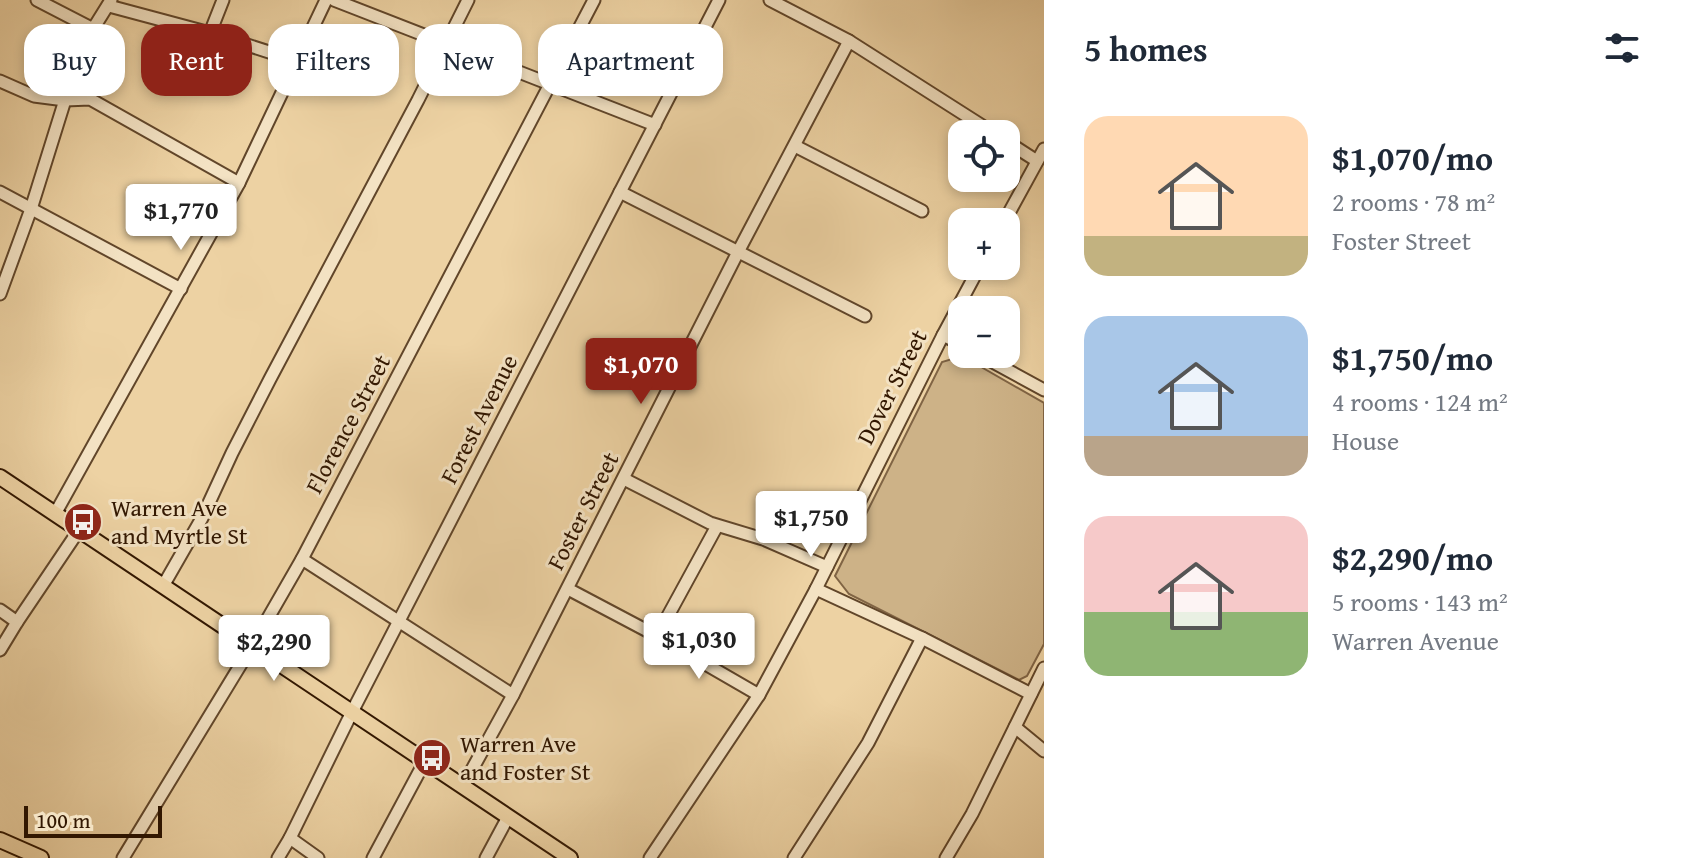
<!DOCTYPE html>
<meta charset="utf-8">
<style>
:root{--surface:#fff;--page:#f2f2f3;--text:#1f2937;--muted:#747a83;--accent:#8f2418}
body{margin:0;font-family:"Gentium Book Plus",serif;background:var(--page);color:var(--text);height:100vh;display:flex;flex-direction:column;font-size:30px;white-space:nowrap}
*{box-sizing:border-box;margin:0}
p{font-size:26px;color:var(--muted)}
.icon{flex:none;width:44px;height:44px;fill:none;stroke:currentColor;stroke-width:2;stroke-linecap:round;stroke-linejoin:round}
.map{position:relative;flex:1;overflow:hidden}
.drawer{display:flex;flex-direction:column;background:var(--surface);width:640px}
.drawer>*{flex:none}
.hud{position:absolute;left:24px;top:24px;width:760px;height:72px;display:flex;gap:16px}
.controls{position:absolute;left:948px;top:120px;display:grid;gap:16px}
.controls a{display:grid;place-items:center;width:72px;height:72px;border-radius:16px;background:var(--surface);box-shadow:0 4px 12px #0003;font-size:40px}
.scale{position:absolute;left:24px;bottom:20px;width:138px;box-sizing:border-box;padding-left:8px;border:4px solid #321701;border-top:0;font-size:22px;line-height:28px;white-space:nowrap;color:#321701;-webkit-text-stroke:6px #f3e2c3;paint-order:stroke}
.price{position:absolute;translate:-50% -68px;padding:0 18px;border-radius:8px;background:#fff;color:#222;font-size:26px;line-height:52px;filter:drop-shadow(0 2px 4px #0008)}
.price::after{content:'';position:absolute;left:50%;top:48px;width:24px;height:18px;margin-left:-12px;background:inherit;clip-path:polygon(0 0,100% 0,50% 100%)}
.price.selected{background:var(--accent);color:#fff}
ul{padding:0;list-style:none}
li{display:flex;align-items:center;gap:24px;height:200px;padding:0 40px}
li span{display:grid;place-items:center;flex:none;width:224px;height:160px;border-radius:24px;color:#555}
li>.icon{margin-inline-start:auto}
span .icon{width:96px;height:96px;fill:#fffc;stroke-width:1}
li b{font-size:34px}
h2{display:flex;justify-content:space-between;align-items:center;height:96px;padding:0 40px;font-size:34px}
.pill{padding:0 28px;border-radius:24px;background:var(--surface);box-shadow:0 4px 12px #0003;font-size:28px;line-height:72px}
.pill.selected{background:var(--accent);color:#fff}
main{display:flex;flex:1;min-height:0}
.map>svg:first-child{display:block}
.green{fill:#cdb287;stroke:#806444;stroke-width:2}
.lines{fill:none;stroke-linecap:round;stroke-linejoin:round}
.minor-casing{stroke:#61462a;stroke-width:15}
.major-casing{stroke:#321701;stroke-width:18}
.minor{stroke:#f3e2c3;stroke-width:11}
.major{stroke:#edd2a3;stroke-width:14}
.labels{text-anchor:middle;stroke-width:6;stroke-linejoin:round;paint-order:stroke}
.street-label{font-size:24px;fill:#321701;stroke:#f3e2c3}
.poi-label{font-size:24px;fill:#321701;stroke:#f3e2c3;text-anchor:start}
</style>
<main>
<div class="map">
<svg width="1044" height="858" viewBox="0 0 1044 858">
<rect width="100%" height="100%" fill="#edd2a3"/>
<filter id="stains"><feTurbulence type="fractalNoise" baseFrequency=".0025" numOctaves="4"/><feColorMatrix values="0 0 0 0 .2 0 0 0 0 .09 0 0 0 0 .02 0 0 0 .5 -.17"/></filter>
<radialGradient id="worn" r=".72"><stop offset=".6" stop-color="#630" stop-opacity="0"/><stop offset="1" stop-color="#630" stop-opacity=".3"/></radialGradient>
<polygon class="green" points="962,356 1044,403 1044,644 1027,676 1019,680 849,594 835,576 942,362"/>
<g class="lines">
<g class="minor-casing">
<g id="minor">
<polyline points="37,0 93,29"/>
<polyline points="334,0 655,125"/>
<polyline points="770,0 849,41 995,134"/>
<polyline points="109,6 210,33 297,61"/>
<polyline points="210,33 223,0"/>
<polyline points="0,81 34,96 65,100 90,99 239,183"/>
<polyline points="1006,141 1037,161"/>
<polyline points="795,146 922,211"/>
<polyline points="0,192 181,289"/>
<polyline points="620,192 865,316"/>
<polyline points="1004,222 1044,149"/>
<polyline points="0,294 31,209 65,100 93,29 111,0"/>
<polyline points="943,335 962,345"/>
<polyline points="978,354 1044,390"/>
<polyline points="624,479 710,523 763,539 827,567"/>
<polyline points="55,514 239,183 326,0"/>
<polyline points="302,559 513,695"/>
<polyline points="163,586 202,518 232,453 270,379 418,100 468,0"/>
<polyline points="568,589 657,636 759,695"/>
<polyline points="816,589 922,638 1031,694"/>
<polyline points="0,610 17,622"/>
<polyline points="657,636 717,526"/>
<polyline points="0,650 17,622 79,530"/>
<polyline points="1015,727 1044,751"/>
<polyline points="463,786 513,695 738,252 849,41"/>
<polyline points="290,838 318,858"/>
<polyline points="123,858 252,646 302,559 594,0"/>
<polyline points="278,858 290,838 352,712 719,0"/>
<polyline points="373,858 425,761"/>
<polyline points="486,858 508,817"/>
<polyline points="650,858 759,695 816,589 943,335 980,266"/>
<polyline points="794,858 868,743 922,638"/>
<polyline points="946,858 972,814 1044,668"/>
</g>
</g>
<g class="major-casing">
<g id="major">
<polyline points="0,477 570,858"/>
<polyline points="0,840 41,858"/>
</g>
</g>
<use href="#minor" class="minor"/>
<use href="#major" class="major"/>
</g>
<defs>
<g id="bus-disc" transform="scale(2)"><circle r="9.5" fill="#8f2418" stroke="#f3e2c3"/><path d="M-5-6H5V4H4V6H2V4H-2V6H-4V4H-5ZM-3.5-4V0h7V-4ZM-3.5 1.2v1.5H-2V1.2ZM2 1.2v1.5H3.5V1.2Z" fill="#fff"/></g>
</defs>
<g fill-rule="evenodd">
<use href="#bus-disc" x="83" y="522"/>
<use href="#bus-disc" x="432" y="758"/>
</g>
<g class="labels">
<g class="street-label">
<text transform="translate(892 387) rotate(-63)" y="8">Dover Street</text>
<text transform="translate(479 419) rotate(-63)" y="8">Forest Avenue</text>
<text transform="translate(348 424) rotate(-62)" y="8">Florence Street</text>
<text transform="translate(583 511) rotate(-63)" y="8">Foster Street</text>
</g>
<g class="poi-label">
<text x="111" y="516">Warren Ave<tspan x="111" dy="28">and Myrtle St</tspan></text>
<text x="460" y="752">Warren Ave<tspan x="460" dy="28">and Foster St</tspan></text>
</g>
</g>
<rect width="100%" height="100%" filter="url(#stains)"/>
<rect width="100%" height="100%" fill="url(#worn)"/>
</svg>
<div class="controls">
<a><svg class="icon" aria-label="locate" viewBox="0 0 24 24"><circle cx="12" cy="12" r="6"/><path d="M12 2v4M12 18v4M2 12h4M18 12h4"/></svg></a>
<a>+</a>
<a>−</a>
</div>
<div class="scale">100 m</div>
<b class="price" style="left:181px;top:252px">$1,770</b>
<b class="price selected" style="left:641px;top:406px">$1,070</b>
<b class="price" style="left:811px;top:559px">$1,750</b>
<b class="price" style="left:699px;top:681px">$1,030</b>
<b class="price" style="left:274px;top:683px">$2,290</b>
<div class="hud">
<a class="pill">Buy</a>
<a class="pill selected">Rent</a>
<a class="pill">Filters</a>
<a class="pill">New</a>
<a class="pill">Apartment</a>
</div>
</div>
<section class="drawer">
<h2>5 homes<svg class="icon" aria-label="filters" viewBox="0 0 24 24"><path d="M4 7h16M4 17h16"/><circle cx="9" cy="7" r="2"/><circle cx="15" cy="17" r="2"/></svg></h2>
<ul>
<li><span style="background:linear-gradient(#ffd9b3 75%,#c2b280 0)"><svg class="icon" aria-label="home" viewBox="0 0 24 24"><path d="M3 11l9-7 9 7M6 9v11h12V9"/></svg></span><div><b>$1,070/mo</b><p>2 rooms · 78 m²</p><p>Foster Street</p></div></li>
<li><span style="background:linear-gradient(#a9c7e8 75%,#b9a48a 0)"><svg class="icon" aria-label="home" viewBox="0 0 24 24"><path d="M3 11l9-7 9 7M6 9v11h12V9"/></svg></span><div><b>$1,750/mo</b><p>4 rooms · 124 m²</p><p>House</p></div></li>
<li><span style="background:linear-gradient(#f6c9c9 60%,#8fb573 0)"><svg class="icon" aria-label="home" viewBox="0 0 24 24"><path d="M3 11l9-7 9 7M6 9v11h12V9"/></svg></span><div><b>$2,290/mo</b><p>5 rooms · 143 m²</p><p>Warren Avenue</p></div></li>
</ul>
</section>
</main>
